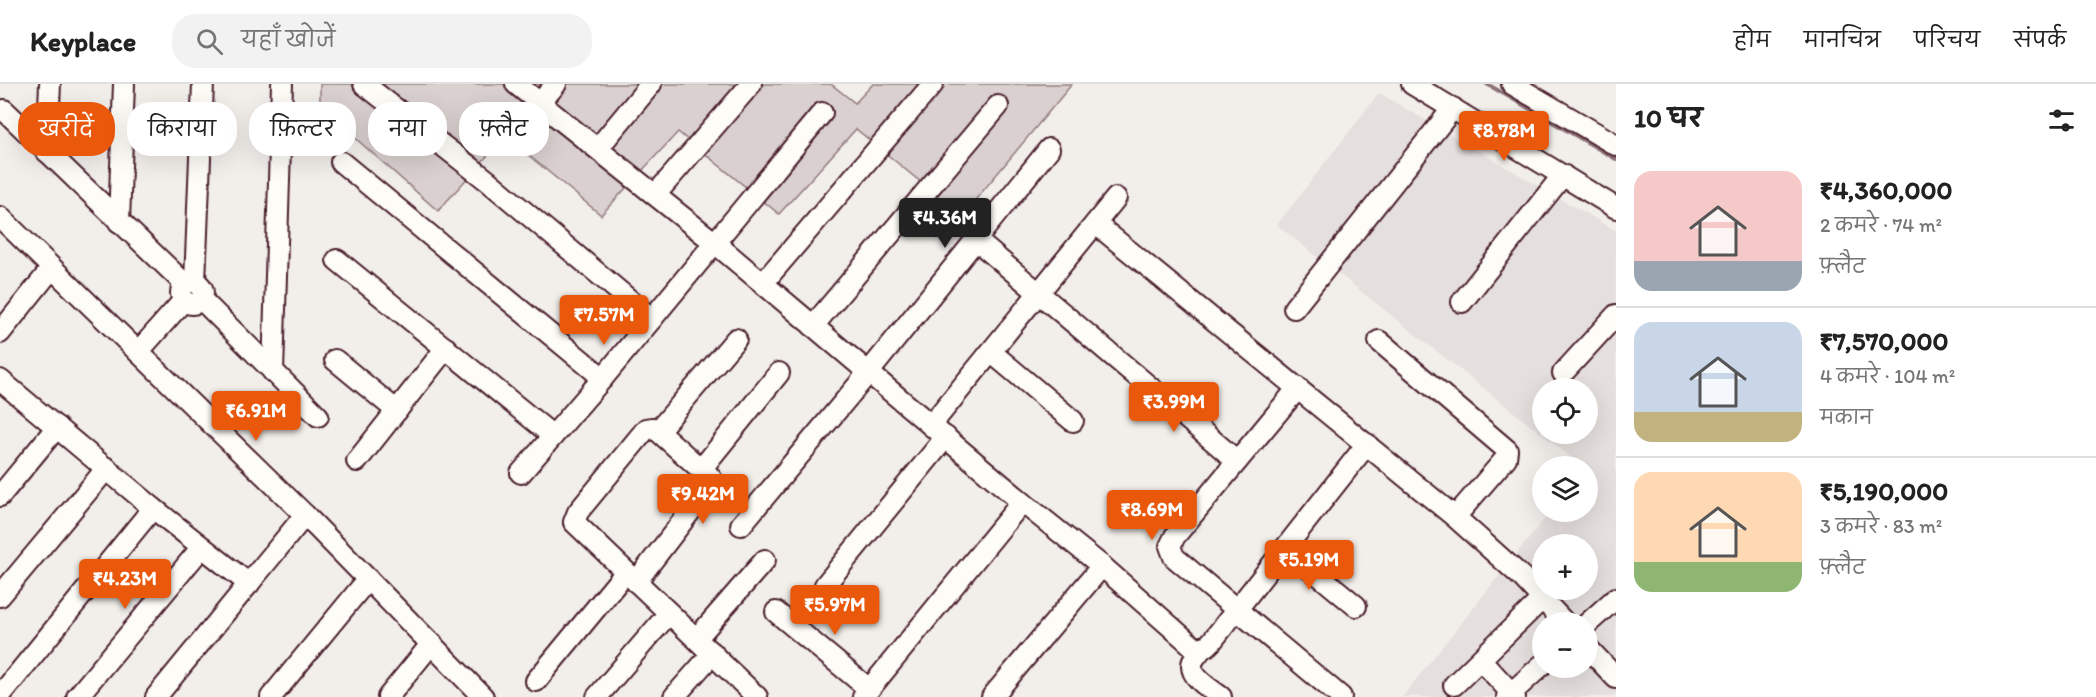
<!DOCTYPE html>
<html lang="hi">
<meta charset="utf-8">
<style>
:root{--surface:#fff;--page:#f2f2f2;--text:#222;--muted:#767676;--line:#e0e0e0;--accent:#ea580c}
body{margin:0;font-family:Itim,"Playpen Sans Deva",sans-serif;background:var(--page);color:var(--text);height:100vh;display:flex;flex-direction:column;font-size:22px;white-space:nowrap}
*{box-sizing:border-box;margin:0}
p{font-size:20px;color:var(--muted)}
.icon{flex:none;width:33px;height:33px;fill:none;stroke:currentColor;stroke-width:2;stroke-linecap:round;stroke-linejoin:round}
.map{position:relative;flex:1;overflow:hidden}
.drawer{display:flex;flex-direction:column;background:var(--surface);width:480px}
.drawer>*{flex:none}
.hud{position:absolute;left:18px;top:18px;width:570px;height:54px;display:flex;gap:12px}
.tools{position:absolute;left:1532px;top:294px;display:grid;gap:12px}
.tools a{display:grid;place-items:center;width:66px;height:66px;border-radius:50%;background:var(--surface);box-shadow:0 6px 24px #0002;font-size:30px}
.price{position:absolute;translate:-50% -51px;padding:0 14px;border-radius:6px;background:var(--accent);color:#fff;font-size:20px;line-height:39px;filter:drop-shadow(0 2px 3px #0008)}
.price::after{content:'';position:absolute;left:50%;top:36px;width:18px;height:14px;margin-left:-9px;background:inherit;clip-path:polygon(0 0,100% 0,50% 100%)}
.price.selected{background:#222;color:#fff}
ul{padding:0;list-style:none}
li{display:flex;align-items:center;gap:18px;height:150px;padding:0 18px}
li+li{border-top:2px solid var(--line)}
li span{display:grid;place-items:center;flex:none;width:168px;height:120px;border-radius:18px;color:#555}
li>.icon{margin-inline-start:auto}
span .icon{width:72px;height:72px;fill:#fffc;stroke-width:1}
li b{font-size:26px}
h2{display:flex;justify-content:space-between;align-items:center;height:72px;padding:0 18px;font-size:26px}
.chip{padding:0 21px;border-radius:24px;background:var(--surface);box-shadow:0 6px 24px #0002;font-size:21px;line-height:54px}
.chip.selected{background:var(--accent);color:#fff}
header{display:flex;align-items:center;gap:36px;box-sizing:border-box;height:84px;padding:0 30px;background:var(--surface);border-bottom:2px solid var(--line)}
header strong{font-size:28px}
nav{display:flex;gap:33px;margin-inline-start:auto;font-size:21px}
.search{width:420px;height:54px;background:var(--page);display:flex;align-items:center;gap:15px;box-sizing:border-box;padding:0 21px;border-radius:24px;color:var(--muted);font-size:22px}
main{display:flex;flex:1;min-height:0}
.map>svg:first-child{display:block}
.built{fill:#e5dfdd;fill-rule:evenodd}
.green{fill:#d9d0cf;stroke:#92787d;stroke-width:1.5}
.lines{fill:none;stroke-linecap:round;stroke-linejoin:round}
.stream{stroke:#8b6f75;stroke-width:4}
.minor-casing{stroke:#4a1f2b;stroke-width:24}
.minor{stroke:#fdfcf7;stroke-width:20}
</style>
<header>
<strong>Keyplace</strong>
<div class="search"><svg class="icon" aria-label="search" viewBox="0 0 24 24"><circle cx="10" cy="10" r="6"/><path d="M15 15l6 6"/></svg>यहाँ खोजें</div>
<nav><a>होम</a><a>मानचित्र</a><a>परिचय</a><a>संपर्क</a></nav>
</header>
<main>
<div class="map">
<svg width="1616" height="613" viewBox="0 0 1616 613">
<rect width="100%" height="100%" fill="#f2efeb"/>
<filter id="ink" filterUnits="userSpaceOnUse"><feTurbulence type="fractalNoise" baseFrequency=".0167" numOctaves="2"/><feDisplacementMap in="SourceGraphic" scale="12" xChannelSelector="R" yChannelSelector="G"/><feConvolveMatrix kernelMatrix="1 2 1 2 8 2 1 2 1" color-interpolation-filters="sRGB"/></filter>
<g filter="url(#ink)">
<path class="built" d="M1379,9l237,138v463l-3,3h-211l148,-185h37v-46h-5l-305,-241zM1542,304h45v46h-45zM1542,460h45v46h-45zM1542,538h45v46h-45z"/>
<polygon class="green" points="320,0 831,0 855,19 873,0 1072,0 962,132 856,45 779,130 678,48 601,131 505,52 438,127 320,23"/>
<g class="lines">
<polyline class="stream" points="1487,0 1616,75"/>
<g class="minor-casing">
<g id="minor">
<polyline points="364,0 488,97 652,235"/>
<polyline points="516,0 715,159 1022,418 1102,482 1195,564 1207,562 1212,557 1367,360"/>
<polyline points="1412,0 1616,124"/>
<polyline points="1512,0 1616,61"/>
<polyline points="540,19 556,0"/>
<polyline points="4,26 185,200"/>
<polyline points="598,64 651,0"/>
<polyline points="47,68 50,0"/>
<polyline points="341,78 603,294"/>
<polyline points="656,110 751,0"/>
<polyline points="0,133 305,431 483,613"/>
<polyline points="119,138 124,0"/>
<polyline points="1096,140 1455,433 1522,493 1564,538"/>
<polyline points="976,156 1237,377"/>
<polyline points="337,176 553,352"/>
<circle cx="192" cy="209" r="11"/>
<polyline points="195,198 203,0"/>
<polyline points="763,199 933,0"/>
<polyline points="201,215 318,332"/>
<polyline points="1462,218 1563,91"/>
<polyline points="1294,224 1453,24"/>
<polyline points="813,242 998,22"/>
<polyline points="0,249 52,184"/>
<polyline points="1379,257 1507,366 1506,374 1455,433"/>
<polyline points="138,268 184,216"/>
<polyline points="991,268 1073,337"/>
<polyline points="335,276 397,327"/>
<polyline points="273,288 282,0"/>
<polyline points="1563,289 1616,231"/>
<polyline points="0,296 153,424 249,500"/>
<polyline points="1298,304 1175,452 1170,462 1174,473 1341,613"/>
<polyline points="931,341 1116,114"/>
<polyline points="658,347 736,255"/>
<polyline points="357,377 446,264"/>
<polyline points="521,389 603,294 822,29"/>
<polyline points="0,412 57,343"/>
<polyline points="741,441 869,288 1049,65"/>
<polyline points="1286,464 1356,522"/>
<polyline points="636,498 712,399 711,394 701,383"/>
<polyline points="825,501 946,353"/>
<polyline points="0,512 107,384"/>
<polyline points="776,528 869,605"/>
<polyline points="1587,540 1616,514"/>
<polyline points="697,554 765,476"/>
<polyline points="1587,563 1616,594"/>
<path d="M1202,564c-3,5 -10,11 -10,17 -1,13 20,25 29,32"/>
<polyline points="1481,576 1515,613"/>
<polyline points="536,597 625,489"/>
<polyline points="1454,601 1542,515"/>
<polyline points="0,612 153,424"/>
<polyline points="77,613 202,463"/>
<polyline points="156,613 305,431"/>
<polyline points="271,613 368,495"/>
<polyline points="388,613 432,559"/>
<polyline points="597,613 669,529"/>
<polyline points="674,613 713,569"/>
<polyline points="757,613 574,438 578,428 646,345 653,344 658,347 696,381 703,383 779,289"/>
<polyline points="863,613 1022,418"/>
<polyline points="992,613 1102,482"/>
<polyline points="1507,613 1542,581"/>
</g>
</g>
<use href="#minor" class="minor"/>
</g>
</g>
</svg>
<div class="tools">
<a><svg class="icon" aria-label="locate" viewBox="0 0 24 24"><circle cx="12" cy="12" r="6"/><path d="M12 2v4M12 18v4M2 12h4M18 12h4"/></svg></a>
<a><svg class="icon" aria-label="layers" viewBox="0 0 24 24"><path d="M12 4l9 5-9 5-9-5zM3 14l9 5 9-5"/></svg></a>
<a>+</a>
<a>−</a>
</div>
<b class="price" style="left:1504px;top:78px">₹8.78M</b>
<b class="price selected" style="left:945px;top:165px">₹4.36M</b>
<b class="price" style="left:604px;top:262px">₹7.57M</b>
<b class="price" style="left:1174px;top:349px">₹3.99M</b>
<b class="price" style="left:256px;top:358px">₹6.91M</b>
<b class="price" style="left:703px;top:441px">₹9.42M</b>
<b class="price" style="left:1152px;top:457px">₹8.69M</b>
<b class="price" style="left:1309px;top:507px">₹5.19M</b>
<b class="price" style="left:125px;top:526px">₹4.23M</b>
<b class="price" style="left:835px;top:552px">₹5.97M</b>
<div class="hud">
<a class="chip selected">खरीदें</a>
<a class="chip">किराया</a>
<a class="chip">फ़िल्टर</a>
<a class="chip">नया</a>
<a class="chip">फ़्लैट</a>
</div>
</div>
<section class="drawer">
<h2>10 घर<svg class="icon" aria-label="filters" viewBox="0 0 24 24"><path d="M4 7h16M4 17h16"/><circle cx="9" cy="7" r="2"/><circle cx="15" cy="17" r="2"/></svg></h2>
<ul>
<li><span style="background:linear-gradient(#f6c9c9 75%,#9aa5b1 0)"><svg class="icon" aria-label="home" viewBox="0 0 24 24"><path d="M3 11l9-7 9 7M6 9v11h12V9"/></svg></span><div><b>₹4,360,000</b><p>2 कमरे · 74 m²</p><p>फ़्लैट</p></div></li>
<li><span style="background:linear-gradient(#c9d6e8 75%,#c2b280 0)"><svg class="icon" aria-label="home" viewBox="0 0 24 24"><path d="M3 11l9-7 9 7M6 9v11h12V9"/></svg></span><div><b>₹7,570,000</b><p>4 कमरे · 104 m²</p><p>मकान</p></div></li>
<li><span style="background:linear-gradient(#ffd9b3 75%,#8fb573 0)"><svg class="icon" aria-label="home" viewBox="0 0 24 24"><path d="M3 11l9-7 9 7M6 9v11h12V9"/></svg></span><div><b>₹5,190,000</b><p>3 कमरे · 83 m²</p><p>फ़्लैट</p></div></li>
</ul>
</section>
</main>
